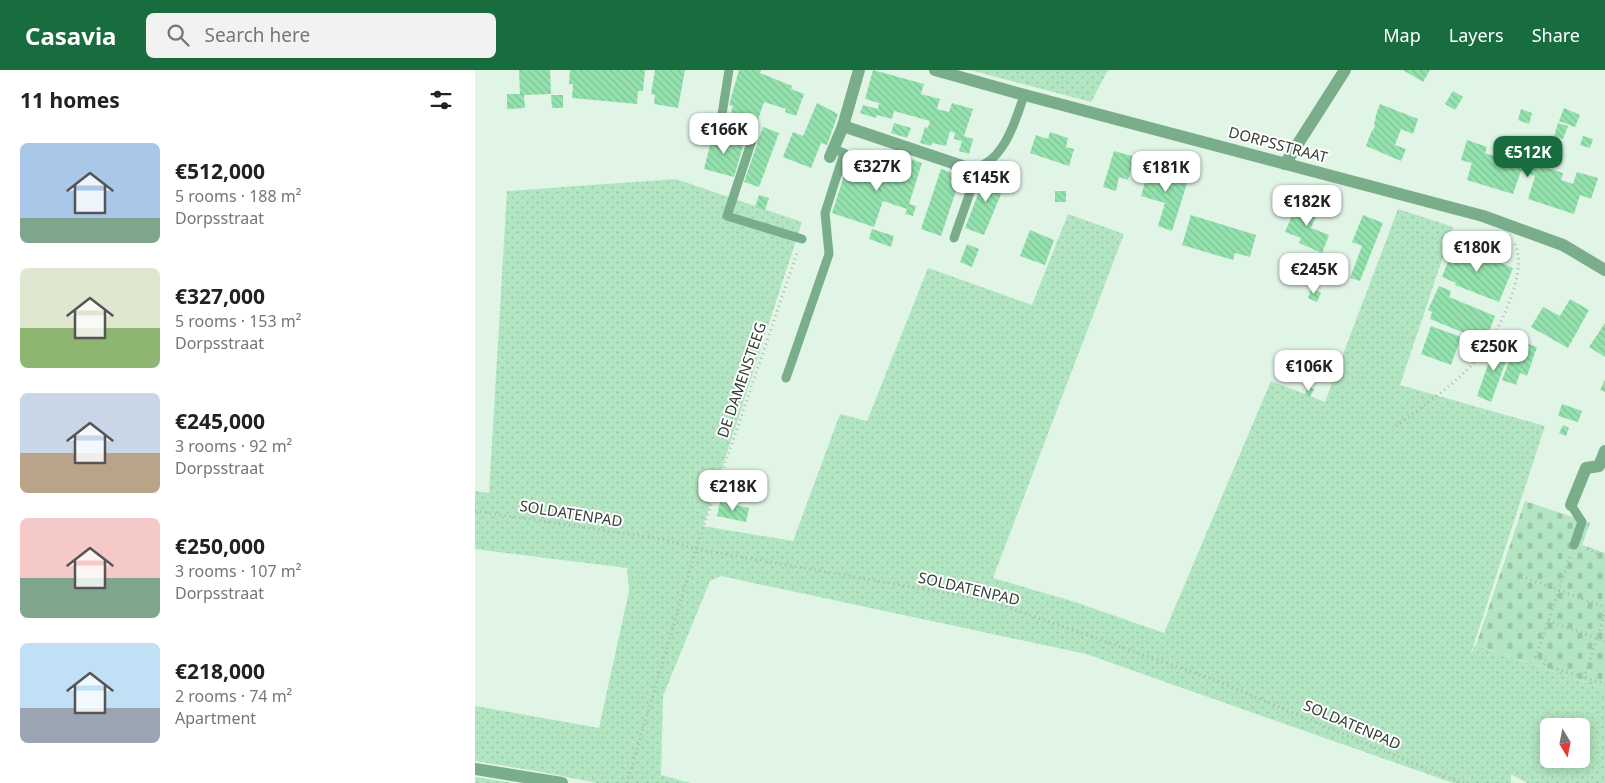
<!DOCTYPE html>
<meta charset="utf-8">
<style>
:root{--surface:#fff;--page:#f2f2f2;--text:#222;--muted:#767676;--accent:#186d3f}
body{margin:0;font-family:"Noto Sans",sans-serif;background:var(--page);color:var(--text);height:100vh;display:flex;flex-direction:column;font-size:19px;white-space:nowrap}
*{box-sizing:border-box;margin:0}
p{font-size:16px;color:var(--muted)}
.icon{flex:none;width:28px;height:28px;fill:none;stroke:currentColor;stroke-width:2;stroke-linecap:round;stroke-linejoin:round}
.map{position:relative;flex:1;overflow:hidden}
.panel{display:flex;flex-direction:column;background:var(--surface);width:475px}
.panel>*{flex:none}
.needle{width:32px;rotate:170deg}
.tools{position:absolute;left:1065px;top:648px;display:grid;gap:10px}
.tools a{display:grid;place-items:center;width:50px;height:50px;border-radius:8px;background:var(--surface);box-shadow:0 2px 12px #0003;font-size:25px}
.price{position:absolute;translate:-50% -42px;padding:0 11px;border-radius:10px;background:#fff;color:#222;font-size:16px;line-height:32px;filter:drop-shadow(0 1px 2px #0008)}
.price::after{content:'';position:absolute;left:50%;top:30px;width:15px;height:11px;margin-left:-8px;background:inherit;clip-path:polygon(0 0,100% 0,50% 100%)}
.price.active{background:var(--accent);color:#fff}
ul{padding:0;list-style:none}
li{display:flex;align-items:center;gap:15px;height:125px;padding:0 20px}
li span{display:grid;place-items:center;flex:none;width:140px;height:100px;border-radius:8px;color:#555}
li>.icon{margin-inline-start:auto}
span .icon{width:60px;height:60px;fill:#fffc;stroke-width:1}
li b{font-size:21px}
h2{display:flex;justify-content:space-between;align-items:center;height:60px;padding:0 20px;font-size:21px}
header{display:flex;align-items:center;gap:30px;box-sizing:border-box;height:70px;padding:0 25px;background:var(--accent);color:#fff}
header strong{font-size:24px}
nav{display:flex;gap:28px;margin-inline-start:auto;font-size:18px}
.search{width:350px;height:45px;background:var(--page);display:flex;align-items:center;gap:12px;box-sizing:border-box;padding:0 18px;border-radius:8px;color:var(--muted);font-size:19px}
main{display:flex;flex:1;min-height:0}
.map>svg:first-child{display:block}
.grass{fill:url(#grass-dots);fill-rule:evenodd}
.cemetery{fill:url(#cemetery-stones)}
.building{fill:url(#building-back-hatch)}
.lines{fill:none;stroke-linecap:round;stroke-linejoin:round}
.path{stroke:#a9b9ae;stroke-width:3;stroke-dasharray:1 4;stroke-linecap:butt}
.service{stroke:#7aae8b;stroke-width:9}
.minor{stroke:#7aae8b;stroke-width:12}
.tertiary{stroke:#7aae8b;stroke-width:12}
.labels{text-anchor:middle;stroke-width:4;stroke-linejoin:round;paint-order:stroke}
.street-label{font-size:15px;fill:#363e39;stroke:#fff}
</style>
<header>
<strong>Casavia</strong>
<div class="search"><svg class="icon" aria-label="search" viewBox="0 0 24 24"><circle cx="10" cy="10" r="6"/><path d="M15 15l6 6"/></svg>Search here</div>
<nav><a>Map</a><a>Layers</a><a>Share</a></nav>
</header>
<main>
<section class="panel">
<h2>11 homes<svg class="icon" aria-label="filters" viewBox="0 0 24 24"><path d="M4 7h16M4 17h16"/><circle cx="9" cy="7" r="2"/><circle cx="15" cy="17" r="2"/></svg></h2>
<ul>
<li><span style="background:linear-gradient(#a9c7e8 75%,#7fa58c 0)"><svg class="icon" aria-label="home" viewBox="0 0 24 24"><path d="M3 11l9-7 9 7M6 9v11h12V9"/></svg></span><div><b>€512,000</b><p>5 rooms · 188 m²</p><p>Dorpsstraat</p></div></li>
<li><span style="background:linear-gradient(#dfe7d0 60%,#8fb573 0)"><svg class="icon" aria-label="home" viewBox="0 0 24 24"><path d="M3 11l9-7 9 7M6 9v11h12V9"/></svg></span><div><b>€327,000</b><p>5 rooms · 153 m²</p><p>Dorpsstraat</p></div></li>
<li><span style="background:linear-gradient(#c9d6e8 60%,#b9a48a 0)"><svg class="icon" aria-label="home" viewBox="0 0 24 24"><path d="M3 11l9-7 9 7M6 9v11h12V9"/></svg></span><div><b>€245,000</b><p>3 rooms · 92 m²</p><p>Dorpsstraat</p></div></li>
<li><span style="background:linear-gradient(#f6c9c9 60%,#7fa58c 0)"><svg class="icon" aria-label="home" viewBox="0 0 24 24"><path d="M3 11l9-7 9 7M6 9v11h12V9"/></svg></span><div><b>€250,000</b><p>3 rooms · 107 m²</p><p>Dorpsstraat</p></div></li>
<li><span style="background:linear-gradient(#bfe0f5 65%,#9aa5b1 0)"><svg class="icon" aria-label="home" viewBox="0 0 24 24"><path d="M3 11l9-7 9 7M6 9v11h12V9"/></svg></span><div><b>€218,000</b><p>2 rooms · 74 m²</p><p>Apartment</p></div></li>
</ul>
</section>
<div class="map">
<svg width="1130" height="713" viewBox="0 0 1130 713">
<defs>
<pattern id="grass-dots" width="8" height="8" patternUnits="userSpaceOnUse" patternTransform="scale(1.25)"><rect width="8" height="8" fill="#b2e5c1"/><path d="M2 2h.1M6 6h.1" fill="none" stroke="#9ac6a7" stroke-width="1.8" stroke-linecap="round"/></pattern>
<pattern id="cemetery-stones" width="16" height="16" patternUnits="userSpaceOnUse" patternTransform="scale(1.25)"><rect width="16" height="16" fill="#b2e5c1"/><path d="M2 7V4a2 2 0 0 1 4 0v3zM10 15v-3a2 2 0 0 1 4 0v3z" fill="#9ac6a7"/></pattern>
<pattern id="building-back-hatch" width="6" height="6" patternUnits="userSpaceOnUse" patternTransform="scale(1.25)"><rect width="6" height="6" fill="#93e1ad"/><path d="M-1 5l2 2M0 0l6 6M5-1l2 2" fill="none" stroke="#7fc296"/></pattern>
</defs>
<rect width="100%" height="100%" fill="#e1f5e7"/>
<g class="grass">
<polygon points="495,0 633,0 616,32"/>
<path d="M201,109l126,43 -99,304 90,15 47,-127 27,7 61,-153 104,37 36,-91 56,20 -131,344 82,24 89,31 107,-252 54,21 73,-193 55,18 -53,158 145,41 -75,230 5,-11 130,44v94h-78l-16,-9v9h-58l-367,-129 -365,-78 -11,5 -47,115 -2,79 29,8h-93l-55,-11 -67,-11v-55l124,22 30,-137 -2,-23 -152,-19v-58l14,2 18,-302zM1074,656h32v33h-32z"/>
<polygon points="0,707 38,713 0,713"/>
</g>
<polygon class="cemetery" points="1050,431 1115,453 1107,475 1130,483 1130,619 1001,575"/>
<g class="building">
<polygon points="44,0 75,0 76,24 49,25 50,38 32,39 32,24 45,24"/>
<polygon points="95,0 170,0 168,21 163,21 162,34 97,28 98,14 94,14"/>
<polygon points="180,0 210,0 203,38 179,34 180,25 176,24"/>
<polygon points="264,0 286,0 285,3 317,16 316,19 329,24 321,46 310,42 311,39 289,32 279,61 253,52 258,36 254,35"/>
<polygon points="398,0 449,14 446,24 465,29 462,39 474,42 477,33 498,39 489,66 498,69 494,84 484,81 487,71 479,69 480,63 475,61 471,76 457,73 456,76 445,73 450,57 453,58 455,51 419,41 417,49 402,45 401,48 385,43 388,35 403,39 404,33 390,29"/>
<polygon points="928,0 955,0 948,12"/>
<polygon points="978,21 988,27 980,40 970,34"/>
<polygon points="76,25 88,25 88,38 77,38"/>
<polygon points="342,33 363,44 352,75 346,73 336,98 308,87 318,62 328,66"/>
<polygon points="905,34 943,49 938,64 926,59 920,75 931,79 926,91 891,76 897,60 898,61 900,55 899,54 901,48 900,48"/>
<polygon points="1089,38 1105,45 1100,57 1084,51"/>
<polygon points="1046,39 1057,43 1054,54 1043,50"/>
<polygon points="419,53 436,58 432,68 416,63"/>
<polygon points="1083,53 1093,56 1088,69 1079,66"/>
<polygon points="288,57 304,63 284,117 269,112"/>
<polygon points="575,62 593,68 591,77 599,79 594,96 555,83 561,65 573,69"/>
<polygon points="238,63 269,73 259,107 229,99"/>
<polygon points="1108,66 1118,69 1115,78 1105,75"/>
<polygon points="992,70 1012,77 1010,83 1040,93 1044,81 1074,90 1072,98 1088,103 1086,110 1098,114 1102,102 1123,108 1116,129 1105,125 1099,144 1053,129 1060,106 1053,103 1046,101 1038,124 992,110 997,93 986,90"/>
<polygon points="639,81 660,87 653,110 644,107 641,121 628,117"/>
<polygon points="422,84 447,93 434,134 441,136 438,146 430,144 432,139 408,131 399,157 357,143 372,97 413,110"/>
<polygon points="675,95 712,107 715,104 697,161 683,156 690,133 666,126"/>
<polygon points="466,99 486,106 466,166 446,159"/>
<polygon points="512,101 529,108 526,116 529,117 509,165 490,158"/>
<rect x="580" y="121" width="11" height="11"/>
<polygon points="284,125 294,128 290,140 280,137"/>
<polygon points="823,131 844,139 836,158 854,165 847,183 824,173 826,168 810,162"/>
<polygon points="716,145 781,165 775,187 760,183 758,190 707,175"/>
<polygon points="888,145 908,153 885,211 875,208 887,176 877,172"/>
<polygon points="397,159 419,166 416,177 394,169"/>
<polygon points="555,160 579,170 570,195 545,186"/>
<polygon points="492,174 504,179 497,197 485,192"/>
<polygon points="980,174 1038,198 1024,232 980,215 981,213 967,207"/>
<polygon points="826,194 838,199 833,212 821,207"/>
<polygon points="964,216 976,221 974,227 1020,246 1013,264 1002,260 999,267 955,249 957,242 953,240"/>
<polygon points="837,218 846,223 842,232 833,228"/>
<polygon points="1095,229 1114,240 1093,278 1056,257 1068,237 1085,246"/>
<polygon points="1130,253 1130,287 1114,277"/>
<polygon points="956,256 986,267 976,295 946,284"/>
<polygon points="1042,270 1062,277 1052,306 1045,303 1041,315 1027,310"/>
<polygon points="1021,272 1036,278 1016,332 1002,326"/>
<polygon points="1130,310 1130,322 1125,320"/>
<polygon points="833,316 839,319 835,327 830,325"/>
<polygon points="1087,334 1107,341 1103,352 1083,346"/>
<polygon points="1088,355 1094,358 1091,366 1084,363"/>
<polygon points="245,432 274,438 271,452 242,446"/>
</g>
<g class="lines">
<g class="path">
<path d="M921,356c54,-40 92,-62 115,-129 6,-18 11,-35 4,-53"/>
<polyline points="0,441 187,469 221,479 488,526 521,533 737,609 964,704 989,713"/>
<polyline points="1112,479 1130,486"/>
<polyline points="1095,487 1061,587 1071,590 1069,595 1130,614"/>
<polyline points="1051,508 1130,537"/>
<polyline points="1073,551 1130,571"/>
<polyline points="1109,608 1130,544"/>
<polyline points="152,713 221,479 323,180"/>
</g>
<g class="service">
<polyline points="254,0 245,57 277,70 252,146 327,169"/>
<path d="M490,97c35,6 51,-46 59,-72"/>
<polyline points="479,168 498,114 501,98"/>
<polyline points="311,308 354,184 350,143 369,83 358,79"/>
<polyline points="1096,435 1107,452 1099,475"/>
</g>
<g class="minor">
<polyline points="368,56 490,97"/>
<polyline points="355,87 368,56 384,0"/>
<polyline points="810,94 870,0"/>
<polyline points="1096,435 1111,398 1124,396 1130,381"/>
<polyline points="0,699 87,713"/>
</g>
<polyline class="tertiary" points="460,0 546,24 1008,146 1088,175 1130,200"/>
</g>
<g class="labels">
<g class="street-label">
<text transform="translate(803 75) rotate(15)" y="5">DORPSSTRAAT</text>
<text transform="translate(267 310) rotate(-71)" y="5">DE DAMENSTEEG</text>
<text transform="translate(96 444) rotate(9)" y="5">SOLDATENPAD</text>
<text transform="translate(494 519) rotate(13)" y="5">SOLDATENPAD</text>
<text transform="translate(877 655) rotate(23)" y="5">SOLDATENPAD</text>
</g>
</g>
</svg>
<div class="tools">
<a><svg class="needle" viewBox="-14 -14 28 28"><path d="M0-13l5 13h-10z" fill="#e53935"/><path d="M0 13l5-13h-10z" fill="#767676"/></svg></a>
</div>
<b class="price" style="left:249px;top:85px">€166K</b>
<b class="price active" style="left:1053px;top:108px">€512K</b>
<b class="price" style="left:402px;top:122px">€327K</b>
<b class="price" style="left:691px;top:123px">€181K</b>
<b class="price" style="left:511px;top:133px">€145K</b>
<b class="price" style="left:832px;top:157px">€182K</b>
<b class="price" style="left:1002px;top:203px">€180K</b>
<b class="price" style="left:839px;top:225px">€245K</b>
<b class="price" style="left:1019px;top:302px">€250K</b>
<b class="price" style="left:834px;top:322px">€106K</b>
<b class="price" style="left:258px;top:442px">€218K</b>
</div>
</main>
